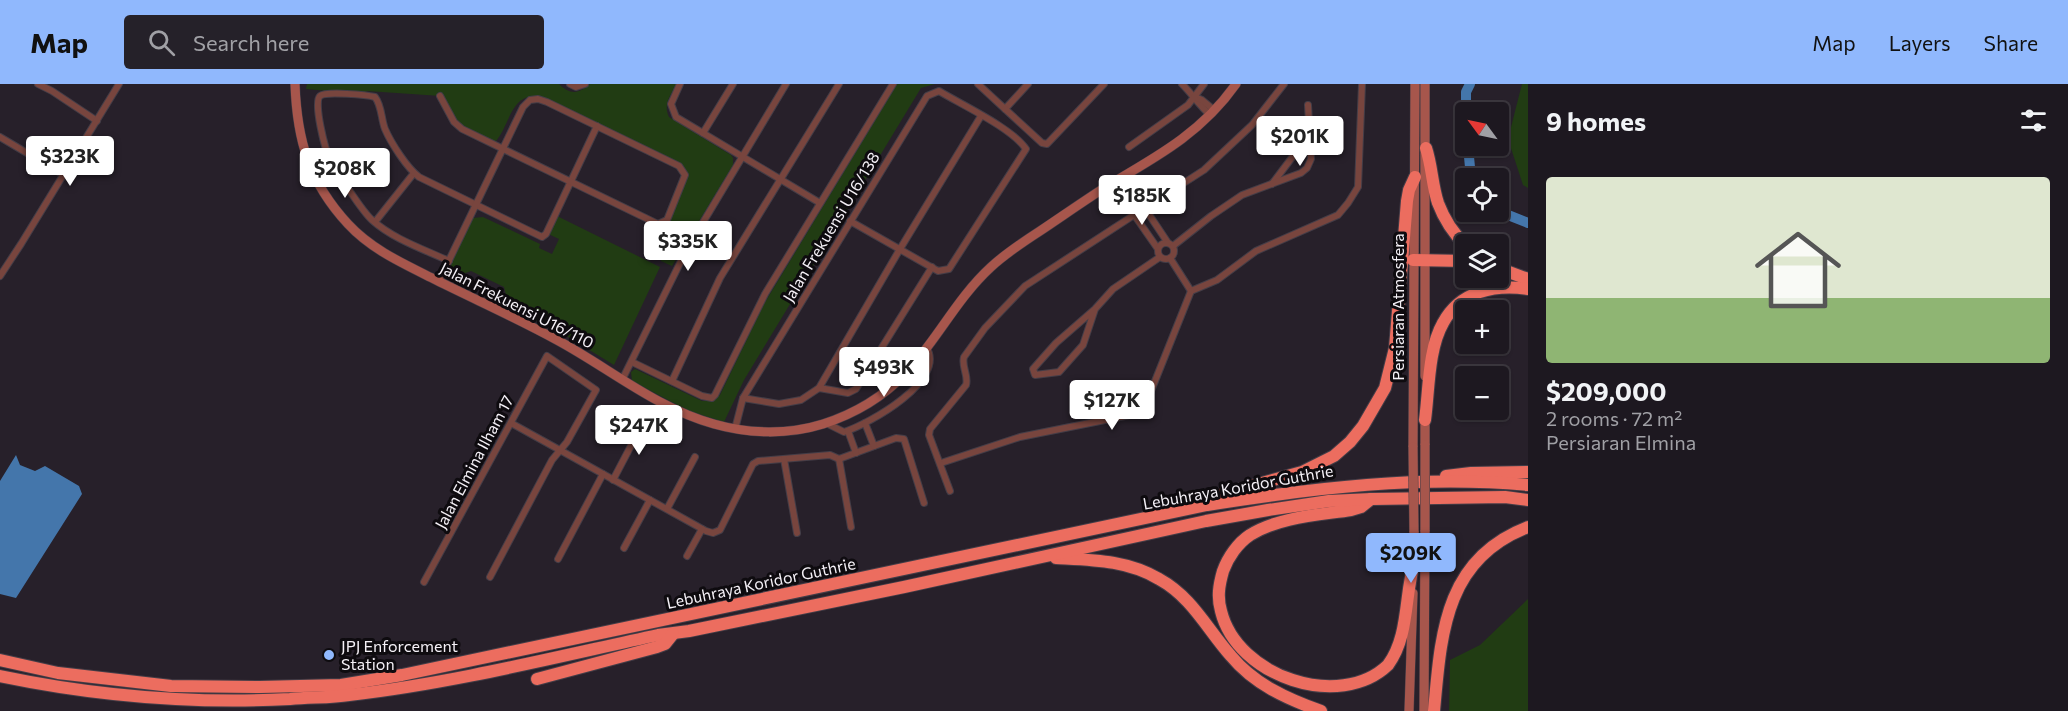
<!DOCTYPE html>
<meta charset="utf-8">
<style>
:root{--surface:#1d1820;--page:#252129;--text:#f1f3f6;--muted:#a0a0a5;--line:#3b373e;--accent:#90b8fd}
body{margin:0;font-family:Commissioner,sans-serif;background:var(--page);color:var(--text);height:100vh;display:flex;flex-direction:column;font-size:22px;white-space:nowrap}
*{box-sizing:border-box;margin:0}
p{font-size:20px;color:var(--muted)}
.icon{flex:none;width:33px;height:33px;fill:none;stroke:currentColor;stroke-width:2;stroke-linecap:round;stroke-linejoin:round}
.map{position:relative;flex:1;overflow:hidden}
.side{display:flex;flex-direction:column;background:var(--surface);width:540px}
.side>*{flex:none}
.needle{width:39px;rotate:303deg}
.fabs{position:absolute;left:1455px;top:18px;display:grid;gap:12px}
.fabs a{display:grid;place-items:center;width:54px;height:54px;border-radius:6px;background:var(--surface);box-shadow:0 2px 4px #0004,0 0 0 2px var(--line);font-size:30px}
.price{position:absolute;translate:-50% -51px;padding:0 14px;border-radius:6px;background:#fff;color:#222;font-size:20px;line-height:39px;filter:drop-shadow(0 2px 3px #0008)}
.price::after{content:'';position:absolute;left:50%;top:36px;width:18px;height:14px;margin-left:-9px;background:inherit;clip-path:polygon(0 0,100% 0,50% 100%)}
.price.on{background:var(--accent);color:#111}
ul{padding:0;list-style:none}
li{display:grid;align-content:center;gap:12px;height:318px;padding:0 18px}
li span{display:grid;place-items:center;height:186px;border-radius:6px;color:#555}
li>.icon{margin-inline-start:auto}
span .icon{width:108px;height:108px;fill:#fffc;stroke-width:1}
li b{font-size:26px}
h2{display:flex;justify-content:space-between;align-items:center;height:72px;padding:0 18px;font-size:26px}
header{display:flex;align-items:center;gap:36px;box-sizing:border-box;height:84px;padding:0 30px;background:var(--accent);color:#111}
header strong{font-size:28px}
nav{display:flex;gap:33px;margin-inline-start:auto;font-size:21px}
.search{width:420px;height:54px;background:var(--page);display:flex;align-items:center;gap:15px;box-sizing:border-box;padding:0 21px;border-radius:6px;color:var(--muted);font-size:22px}
main{display:flex;flex:1;min-height:0}
.map>svg:first-child{display:block}
.green{fill:#213c13}
.water{fill:#4476ab}
.lines{fill:none;stroke-linecap:round;stroke-linejoin:round}
.river{stroke:#4476ab;stroke-width:10}
.street-casing{stroke:#443d47;stroke-width:8}
.secondary-casing{stroke:#443d47;stroke-width:10}
.highway-casing{stroke:#443d47;stroke-width:14}
.street{stroke:#78453e;stroke-width:6}
.secondary{stroke:#a7564c;stroke-width:9}
.highway{stroke:#ec6d5f;stroke-width:12}
.secondary-bridge-casing{stroke:#443d47;stroke-width:10;stroke-linecap:butt}
.secondary-bridge{stroke:#a7564c;stroke-width:9}
.poi-dot{fill:#90b8fd;stroke:#0e0b0f;stroke-width:2}
.labels{text-anchor:middle;stroke-width:6;stroke-linejoin:round;paint-order:stroke}
.street-label{font-size:16px;fill:#f5f1f7;stroke:#0e0b0f}
.poi-label{font-size:16px;fill:#f5f1f7;stroke:#0e0b0f;text-anchor:start}
</style>
<header>
<strong>Map</strong>
<div class="search"><svg class="icon" aria-label="search" viewBox="0 0 24 24"><circle cx="10" cy="10" r="6"/><path d="M15 15l6 6"/></svg>Search here</div>
<nav><a>Map</a><a>Layers</a><a>Share</a></nav>
</header>
<main>
<div class="map">
<svg width="1528" height="627" viewBox="0 0 1528 627">
<rect width="100%" height="100%" fill="#27202a"/>
<g class="green">
<path d="M307,0h252c11,11 20,10 31,0h87c-7,12 -14,20 -8,33l62,38 2,3v7l-61,101 -11,-5c2,-28 13,-53 24,-79l-5,-15 -144,-70c-25,-4 -27,31 -41,45l-33,-12 -21,-34 -74,-5 -4,3 -57,-5z"/>
<polygon points="897,0 935,0 921,4 744,296 724,338 689,327 632,297 631,288 635,285 702,317 713,317 720,311 764,220"/>
<polygon points="1522,0 1528,0 1528,104 1523,101 1508,55"/>
<polygon points="555,131 660,183 614,281 563,250 509,223 504,203 471,187 452,194 445,191 473,134 483,133 540,160 539,164 552,170 559,155 546,149"/>
<polygon points="1528,515 1528,627 1449,627 1450,576 1480,561"/>
</g>
<polygon class="water" points="16,371 20,381 35,387 45,382 79,402 82,410 16,514 0,510 0,397"/>
<g class="lines">
<g class="river">
<polyline points="1466,28 1466,8 1470,0"/>
<polyline points="1468,62 1471,94"/>
<polyline points="1498,127 1528,139"/>
</g>
<g class="street-casing">
<g id="street">
<polyline points="38,0 52,7 97,37"/>
<polyline points="570,0 576,3 585,0"/>
<polyline points="680,0 671,20 676,33 820,119"/>
<polyline points="978,0 1005,25 1028,0"/>
<path d="M1182,0c10,10 17,21 28,31"/>
<polyline points="1195,13 1202,16 1214,26"/>
<polyline points="1005,25 1042,59 1047,60 1104,0"/>
<polyline points="703,49 733,0"/>
<polyline points="0,53 64,91"/>
<polyline points="1129,63 1188,21 1204,0"/>
<polyline points="1124,93 1168,159"/>
<polyline points="1112,99 1158,165"/>
<polyline points="1272,100 1309,51"/>
<polyline points="1145,124 1204,86 1252,41 1284,0"/>
<polyline points="375,138 414,89"/>
<circle cx="1166" cy="167" r="8"/>
<polyline points="1173,162 1211,132 1242,111 1301,89 1307,84 1311,75 1308,21"/>
<polyline points="1170,174 1191,207"/>
<path d="M449,177c-26,-12 -56,-22 -77,-41 -10,-9 -36,-49 -42,-61 -5,-9 -17,-57 -10,-63 6,-5 47,-1 55,1 7,9 6,22 10,32 6,14 22,39 34,48l123,60 4,-3 51,-108"/>
<polyline points="0,192 21,160 119,0"/>
<polyline points="439,197 523,23 530,16 538,15 547,18 679,82 685,91 667,136 658,140 462,45 454,38 440,12"/>
<polyline points="1191,207 1217,196 1256,167 1338,131 1348,119 1358,103 1362,0"/>
<polyline points="1095,225 1083,261 1059,288 1035,291 1033,285 1056,259 1095,225 1113,205 1160,173"/>
<polyline points="632,278 702,312 712,314 715,311 765,210 893,0"/>
<polyline points="622,296 687,165 786,0"/>
<polyline points="672,297 720,194 839,0"/>
<polyline points="819,304 900,165 981,32"/>
<polyline points="743,314 779,320 801,316 819,304 848,309 856,305 932,183"/>
<polyline points="511,339 706,447 713,449 720,446 753,380 758,377 830,371 839,375 896,354 904,355 924,419"/>
<path d="M826,339l18,9c25,-8 104,-52 82,-85"/>
<polyline points="865,339 874,362"/>
<path d="M735,345l8,-31 184,-302 12,-5c23,14 73,37 87,58l-77,120 -11,2 -88,-50"/>
<polyline points="848,347 856,369"/>
<polyline points="784,375 797,449"/>
<polyline points="839,375 851,443"/>
<polyline points="941,379 1020,353 1130,331 1141,325 1149,312 1191,207"/>
<polyline points="613,396 644,337"/>
<path d="M950,407l-21,-56 1,-6 36,-44c3,-9 -5,-19 -2,-28l21,-29 40,-42 109,-71"/>
<polyline points="667,425 695,373"/>
<polyline points="624,464 650,416"/>
<polyline points="687,472 702,445"/>
<polyline points="558,475 603,390"/>
<polyline points="424,498 547,272 596,306 567,358 552,376 490,493"/>
</g>
</g>
<g class="secondary-casing">
<g id="secondary">
<path d="M295,0c2,56 14,98 53,140 24,26 56,40 88,56 40,20 81,38 121,60 52,28 99,68 157,84 35,10 74,11 109,0 31,-10 61,-28 83,-51 31,-33 51,-75 85,-106 15,-14 32,-25 49,-36 24,-16 48,-33 72,-48 48,-28 91,-52 124,-99"/>
<polyline points="1425,292 1425,0"/>
<polyline points="1425,329 1425,361"/>
<polyline points="1413,363 1415,0"/>
<polyline points="1414,447 1415,481"/>
<polyline points="1409,627 1413,509"/>
<polyline points="1424,627 1425,446"/>
</g>
</g>
<g class="highway-casing">
<g id="highway">
<path d="M1426,64c6,18 6,37 12,55 6,16 16,31 28,43"/>
<polyline points="1413,176 1466,177"/>
<polyline points="1498,184 1528,195"/>
<path d="M1425,336c4,-29 3,-71 18,-97 17,-32 52,-39 85,-34"/>
<polyline points="1446,392 1471,389 1528,388"/>
<polyline points="1204,415 1302,388 1334,372 1350,358 1363,342 1385,304 1395,264 1407,117 1409,106 1415,93"/>
<path d="M1371,415l-10,8 -10,3c-32,5 -72,7 -101,25 -12,8 -22,22 -27,36 -4,14 -6,26 -2,40 16,66 119,100 167,54 22,-30 16,-71 27,-105"/>
<path d="M1056,474c36,2 71,2 103,21 33,18 48,50 72,77 23,28 56,43 90,55"/>
<path d="M0,576l58,13 113,13 89,1 81,-2 61,-10 805,-170c106,-17 214,-30 321,-20"/>
<path d="M0,592c96,20 193,28 290,23 20,-2 40,-1 59,-4 104,-12 207,-38 309,-60l31,-4 215,-44 302,-66 62,-11 61,-9 43,-2 133,-2 23,3"/>
<polyline points="537,595 657,563 665,560 673,550"/>
<path d="M1434,627c7,-76 10,-152 94,-184"/>
</g>
</g>
<use href="#street" class="street"/>
<use href="#secondary" class="secondary"/>
<use href="#highway" class="highway"/>
<g class="secondary-bridge-casing">
<g id="secondary-bridge">
<polyline points="1425,361 1425,446"/>
<polyline points="1413,363 1414,447"/>
</g>
</g>
<use href="#secondary-bridge" class="secondary-bridge"/>
</g>
<circle class="poi-dot" cx="329" cy="571" r="6"/>
<g class="labels">
<g class="street-label">
<text transform="translate(831 143) rotate(-59)" y="6">Jalan Frekuensi U16/138</text>
<text transform="translate(517 221) rotate(27)" y="6">Jalan Frekuensi U16/110</text>
<text transform="translate(1398 223) rotate(-90)" y="6">Persiaran Atmosfera</text>
<text transform="translate(474 378) rotate(-62)" y="6">Jalan Elmina Ilham 17</text>
<text transform="translate(1238 403) rotate(-10)" y="6">Lebuhraya Koridor Guthrie</text>
<text transform="translate(761 499) rotate(-12)" y="6">Lebuhraya Koridor Guthrie</text>
</g>
<g class="poi-label">
<text x="341" y="568">JPJ Enforcement<tspan x="341" dy="18">Station</tspan></text>
</g>
</g>
</svg>
<div class="fabs">
<a><svg class="needle" viewBox="-14 -14 28 28"><path d="M0-13l5 13h-10z" fill="#e53935"/><path d="M0 13l5-13h-10z" fill="#a0a0a5"/></svg></a>
<a><svg class="icon" aria-label="locate" viewBox="0 0 24 24"><circle cx="12" cy="12" r="6"/><path d="M12 2v4M12 18v4M2 12h4M18 12h4"/></svg></a>
<a><svg class="icon" aria-label="layers" viewBox="0 0 24 24"><path d="M12 4l9 5-9 5-9-5zM3 14l9 5 9-5"/></svg></a>
<a>+</a>
<a>−</a>
</div>
<b class="price" style="left:1300px;top:83px">$201K</b>
<b class="price" style="left:70px;top:103px">$323K</b>
<b class="price" style="left:345px;top:115px">$208K</b>
<b class="price" style="left:1142px;top:142px">$185K</b>
<b class="price" style="left:688px;top:188px">$335K</b>
<b class="price" style="left:884px;top:314px">$493K</b>
<b class="price" style="left:1112px;top:347px">$127K</b>
<b class="price" style="left:639px;top:372px">$247K</b>
<b class="price on" style="left:1411px;top:500px">$209K</b>
</div>
<section class="side">
<h2>9 homes<svg class="icon" aria-label="filters" viewBox="0 0 24 24"><path d="M4 7h16M4 17h16"/><circle cx="9" cy="7" r="2"/><circle cx="15" cy="17" r="2"/></svg></h2>
<ul>
<li><span style="background:linear-gradient(#dfe7d0 65%,#8fb573 0)"><svg class="icon" aria-label="home" viewBox="0 0 24 24"><path d="M3 11l9-7 9 7M6 9v11h12V9"/></svg></span><div><b>$209,000</b><p>2 rooms · 72 m²</p><p>Persiaran Elmina</p></div></li>
</ul>
</section>
</main>
